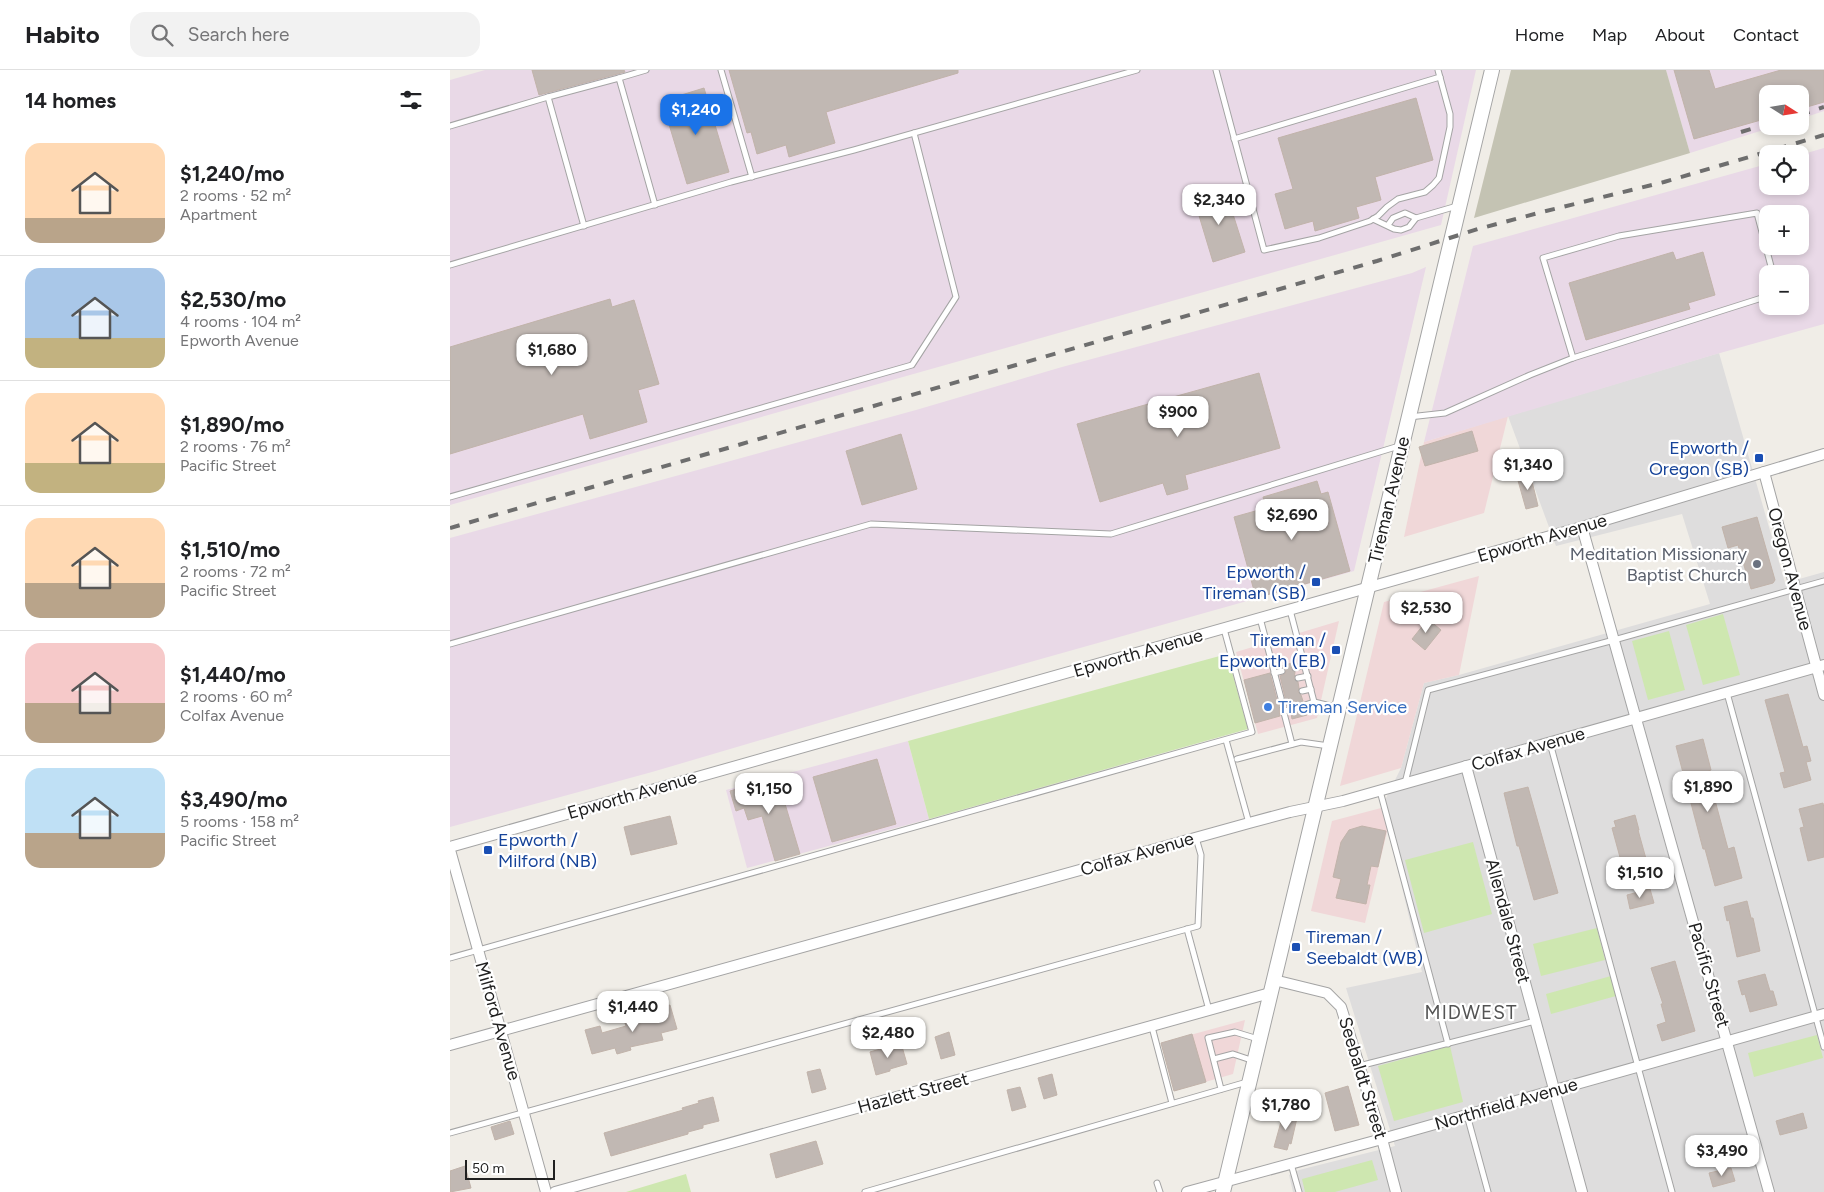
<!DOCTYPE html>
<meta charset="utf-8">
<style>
:root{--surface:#fff;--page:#f2f2f2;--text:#202124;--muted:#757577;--line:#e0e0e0;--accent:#1a73e8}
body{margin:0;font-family:Figtree,sans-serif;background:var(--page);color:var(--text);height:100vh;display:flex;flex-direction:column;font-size:19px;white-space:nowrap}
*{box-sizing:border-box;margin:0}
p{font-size:16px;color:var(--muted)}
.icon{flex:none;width:28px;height:28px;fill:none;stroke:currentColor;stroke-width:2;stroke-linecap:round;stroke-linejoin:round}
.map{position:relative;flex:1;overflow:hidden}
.sheet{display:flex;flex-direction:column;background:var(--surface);width:450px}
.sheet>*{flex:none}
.needle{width:32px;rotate:102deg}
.fabs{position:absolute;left:1309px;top:15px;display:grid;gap:10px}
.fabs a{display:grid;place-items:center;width:50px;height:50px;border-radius:10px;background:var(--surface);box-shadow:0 2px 8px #0003;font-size:25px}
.scale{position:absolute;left:15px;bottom:12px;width:90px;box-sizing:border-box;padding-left:5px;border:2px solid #202020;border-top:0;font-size:14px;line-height:18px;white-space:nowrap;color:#202020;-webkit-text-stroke:4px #fff;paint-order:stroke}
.price{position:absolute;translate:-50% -42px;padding:0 11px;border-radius:10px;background:#fff;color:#222;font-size:16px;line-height:32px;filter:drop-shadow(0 1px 2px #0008)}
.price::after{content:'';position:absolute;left:50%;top:30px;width:15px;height:11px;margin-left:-8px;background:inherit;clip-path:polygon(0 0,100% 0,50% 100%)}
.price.on{background:var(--accent);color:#fff}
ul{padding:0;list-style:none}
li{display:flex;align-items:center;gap:15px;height:125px;padding:0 25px}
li+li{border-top:1px solid var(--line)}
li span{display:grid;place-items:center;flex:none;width:140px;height:100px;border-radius:15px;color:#555}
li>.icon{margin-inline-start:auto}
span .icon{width:60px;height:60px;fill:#fffc;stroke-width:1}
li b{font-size:21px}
h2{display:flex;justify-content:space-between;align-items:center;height:60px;padding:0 25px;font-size:21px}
header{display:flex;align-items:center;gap:30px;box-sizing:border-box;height:70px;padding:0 25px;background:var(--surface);border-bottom:1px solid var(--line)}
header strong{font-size:24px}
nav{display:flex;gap:28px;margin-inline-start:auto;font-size:18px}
.search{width:350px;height:45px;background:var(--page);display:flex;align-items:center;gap:12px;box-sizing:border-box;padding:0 18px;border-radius:15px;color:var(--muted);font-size:19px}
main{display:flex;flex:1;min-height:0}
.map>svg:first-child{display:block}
.residential{fill:#dedddd}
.commercial{fill:#f0d7d8}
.industrial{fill:#e9d9e7;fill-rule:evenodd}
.construction{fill:#c4c3b3}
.grass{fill:#cee7b0}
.building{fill:#c1b8b3;stroke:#c1b3aa}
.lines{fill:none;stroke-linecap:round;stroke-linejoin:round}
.service-casing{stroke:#a4a4a4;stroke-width:7}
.minor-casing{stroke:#a4a4a4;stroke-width:12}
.tertiary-casing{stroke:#a4a4a4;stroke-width:16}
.service{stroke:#fff;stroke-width:5}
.minor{stroke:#fff;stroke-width:10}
.tertiary{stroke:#fff;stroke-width:14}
.rail{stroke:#6e6e6e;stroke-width:4;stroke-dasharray:10 10;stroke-linecap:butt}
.transit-dot{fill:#1a4fb4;stroke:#fff;stroke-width:2}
.worship-dot{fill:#6b7280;stroke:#fff;stroke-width:2}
.shop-dot{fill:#3f7fe0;stroke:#fff;stroke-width:2}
.labels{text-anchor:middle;stroke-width:4.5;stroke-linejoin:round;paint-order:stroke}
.transit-label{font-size:18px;fill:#164399;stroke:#fff;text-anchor:end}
.street-label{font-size:18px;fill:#202020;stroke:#fff}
.worship-label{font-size:18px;fill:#5b616d;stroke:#fff;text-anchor:end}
.shop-label{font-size:18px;fill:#366cbe;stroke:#fff;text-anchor:start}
.neighbourhood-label{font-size:19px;letter-spacing:1px;fill:#535353;stroke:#fff}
</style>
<header>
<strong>Habito</strong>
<div class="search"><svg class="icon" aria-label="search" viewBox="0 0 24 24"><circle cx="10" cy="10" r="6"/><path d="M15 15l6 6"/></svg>Search here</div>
<nav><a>Home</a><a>Map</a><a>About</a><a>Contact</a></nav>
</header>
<main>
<section class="sheet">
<h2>14 homes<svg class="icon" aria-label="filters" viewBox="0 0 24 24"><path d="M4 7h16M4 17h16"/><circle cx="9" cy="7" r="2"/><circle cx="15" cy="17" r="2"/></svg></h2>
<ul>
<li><span style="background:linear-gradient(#ffd9b3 75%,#b9a48a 0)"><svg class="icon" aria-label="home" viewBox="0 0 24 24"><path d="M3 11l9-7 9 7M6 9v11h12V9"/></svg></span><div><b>$1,240/mo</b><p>2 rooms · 52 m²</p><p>Apartment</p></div></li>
<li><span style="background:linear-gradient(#a9c7e8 70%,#c2b280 0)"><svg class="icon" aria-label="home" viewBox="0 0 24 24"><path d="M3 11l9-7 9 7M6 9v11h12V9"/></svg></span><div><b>$2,530/mo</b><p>4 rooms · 104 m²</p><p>Epworth Avenue</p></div></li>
<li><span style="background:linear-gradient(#ffd9b3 70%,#c2b280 0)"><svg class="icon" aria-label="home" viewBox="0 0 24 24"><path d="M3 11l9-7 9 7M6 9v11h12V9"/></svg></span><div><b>$1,890/mo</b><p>2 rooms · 76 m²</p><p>Pacific Street</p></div></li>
<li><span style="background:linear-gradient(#ffd9b3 65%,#b9a48a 0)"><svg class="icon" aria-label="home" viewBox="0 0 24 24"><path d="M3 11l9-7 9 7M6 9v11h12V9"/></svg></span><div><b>$1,510/mo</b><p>2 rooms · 72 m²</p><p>Pacific Street</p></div></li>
<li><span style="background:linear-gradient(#f6c9c9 60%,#b9a48a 0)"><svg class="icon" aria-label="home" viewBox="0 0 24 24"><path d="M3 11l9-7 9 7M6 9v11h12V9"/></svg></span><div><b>$1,440/mo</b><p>2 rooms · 60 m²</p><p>Colfax Avenue</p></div></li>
<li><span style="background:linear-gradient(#bfe0f5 65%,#b9a48a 0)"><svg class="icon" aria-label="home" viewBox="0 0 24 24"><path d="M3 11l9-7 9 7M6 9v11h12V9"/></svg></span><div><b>$3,490/mo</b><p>5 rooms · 158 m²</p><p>Pacific Street</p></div></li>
</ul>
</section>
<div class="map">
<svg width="1374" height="1122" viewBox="0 0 1374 1122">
<rect width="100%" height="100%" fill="#f0ede7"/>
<polygon class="residential" points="1269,283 1335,513 1374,502 1374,1122 843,1122 839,1105 849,1100 945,1076 896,918 972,902 938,758 931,738 951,698 974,613 1009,605 1260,534 1232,444 1106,476 1058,346"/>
<g class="commercial">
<polygon points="1058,346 1034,443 954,467 974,372"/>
<polygon points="1029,506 1009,605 974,613 951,698 890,716 934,532"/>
<polygon points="889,551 867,648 808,664 786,582"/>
<polygon points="931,738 938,758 915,853 861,841 882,751"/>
<polygon points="795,950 783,1004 724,1021 711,973"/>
</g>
<g class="industrial">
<polygon points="35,0 1026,0 991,155 0,435 0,10"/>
<polygon points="1216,0 1374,0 1374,41 1350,49 1350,24 1318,24 1318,56 1326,56 1240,83"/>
<path d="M1374,78v176l-111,31 -289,87 49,-196 294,-82 1,22h32v-31zM1318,144h32v32h-32zM1318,204h32v32h-32z"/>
<polygon points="976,197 904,501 474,622 202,702 0,757 0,468 466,340 612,297 962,203"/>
<polygon points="458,671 479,749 297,798 276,720"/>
</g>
<polygon class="construction" points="1061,0 1216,0 1240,83 1024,148"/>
<g class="grass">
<polygon points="1273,544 1290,605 1253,615 1236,555"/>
<polygon points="1219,561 1235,620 1198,630 1182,571"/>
<polygon points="777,584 798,659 479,749 458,671"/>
<polygon points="1023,772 1042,844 974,863 955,790"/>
<polygon points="1147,858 1155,890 1091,906 1083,874"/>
<polygon points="1161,906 1166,926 1101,944 1096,924"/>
<polygon points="1367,965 1373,988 1304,1007 1298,983"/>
<polygon points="1000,976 1013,1032 944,1051 928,996"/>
<polygon points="922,1090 928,1110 885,1122 855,1122 852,1109"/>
<polygon points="236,1104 241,1122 176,1122"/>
</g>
<g class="building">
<polygon points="82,0 174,0 175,2 89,25"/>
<polygon points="279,0 508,0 508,3 376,42 385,73 339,87 336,75 307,84 301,62 297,63"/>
<polygon points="1224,0 1259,0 1265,19 1331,0 1374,0 1374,32 1350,39 1350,24 1318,24 1318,48 1244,69"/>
<polygon points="254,18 279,102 237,114 212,31"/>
<polygon points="966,28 983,90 925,107 931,130 906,137 909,148 865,161 863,151 835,159 825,124 843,119 828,68"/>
<polygon points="775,119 795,182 763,192 744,129"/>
<polygon points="1223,182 1226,190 1253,182 1265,225 1238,233 1240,239 1136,270 1119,213"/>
<polygon points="160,229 162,237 184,230 209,314 188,320 197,352 140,369 133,344 0,384 0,277"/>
<polygon points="809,303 830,378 735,405 738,419 717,425 713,413 650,432 627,354"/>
<polygon points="1022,361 1028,381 975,396 969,377"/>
<polygon points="451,364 467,419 412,435 396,381"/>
<polygon points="1080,403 1088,436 1076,439 1067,407"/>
<polygon points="867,411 871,424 878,422 900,501 806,528 784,447 816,438 813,427"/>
<polygon points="1307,447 1325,510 1323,513 1301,519 1288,475 1278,478 1272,457"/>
<polygon points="978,549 991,560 975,580 962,569"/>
<polygon points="842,593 841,599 845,602 844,609 848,612 849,618 848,622 851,625 853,631 851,636 855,639 857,645 842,649 841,644 845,642 845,636 832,635 829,638 830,646 805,653 794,610 820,603 827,630 833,632 835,627 830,606 835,604 836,600 834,597 828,597"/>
<polygon points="1338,624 1353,677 1357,676 1361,691 1356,692 1361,710 1334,718 1330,703 1335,702 1315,630"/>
<polygon points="1253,669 1261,700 1258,701 1262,719 1278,779 1284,777 1292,808 1265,816 1255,779 1253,779 1226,676"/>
<polygon points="427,689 446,754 382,772 363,707"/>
<polygon points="327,707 350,784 325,791 312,746 298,750 294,738 286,741 280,721"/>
<polygon points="1078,717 1108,823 1084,830 1069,776 1067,776 1054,723"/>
<polygon points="1373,733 1374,738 1374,787 1358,791 1350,758 1354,757 1349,739"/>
<polygon points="1185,745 1189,760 1188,760 1198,796 1174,802 1162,758 1166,757 1164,751"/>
<polygon points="220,746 227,774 181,785 174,757"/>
<polygon points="912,756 936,761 928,797 921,796 917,815 920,815 916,834 886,828 891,809 883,807 891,772 899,760"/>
<polygon points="1200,819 1204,833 1180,839 1177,825"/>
<polygon points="1297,831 1301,848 1303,848 1310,881 1287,887 1279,850 1277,851 1274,837"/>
<polygon points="1225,891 1245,961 1212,971 1207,955 1216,952 1211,934 1213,934 1201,898"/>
<polygon points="1315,904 1320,921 1323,921 1327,935 1300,942 1295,924 1292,925 1288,911"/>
<polygon points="220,935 227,959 211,963 213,970 180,977 181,980 167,984 165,978 142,984 135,960 150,956 152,963 176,956 175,953 207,944 206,939"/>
<polygon points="499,962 505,985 491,989 485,967"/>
<polygon points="742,964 756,1012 724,1021 711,973"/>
<polygon points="451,973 457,994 440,999 440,1001 426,1005 420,982"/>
<polygon points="370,999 376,1019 362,1023 357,1002"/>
<polygon points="602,1004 607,1025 594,1029 588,1008"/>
<polygon points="898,1016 909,1055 885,1061 875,1023"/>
<polygon points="570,1017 576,1037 562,1041 557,1020"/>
<polygon points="263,1027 269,1051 253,1055 253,1058 238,1062 238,1064 161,1086 154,1063 233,1040 232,1038 249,1033 248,1031"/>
<polygon points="834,1041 846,1044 847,1048 841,1074 839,1073 837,1080 824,1077"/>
<polygon points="1353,1043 1357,1058 1330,1065 1326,1051"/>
<polygon points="60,1051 64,1064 45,1070 41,1057"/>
<polygon points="366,1071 373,1094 326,1108 320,1084"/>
<polygon points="15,1096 21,1118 0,1122 0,1101"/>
<polygon points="1281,1098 1285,1111 1263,1117 1259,1103"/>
</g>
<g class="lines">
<g class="service-casing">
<g id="service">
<polyline points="271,0 302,107"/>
<polyline points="766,0 814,180 869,168 920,151 928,146 937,137 948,129 975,122 983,115 989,108 1000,57 1000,44 988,0"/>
<polyline points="169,8 196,0"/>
<polyline points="0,56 98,27"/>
<polyline points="784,69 990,7"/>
<polyline points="923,149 944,159 951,160 959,157 966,148 1007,136"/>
<polyline points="938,155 943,148 955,143 966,148"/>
<polyline points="134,156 98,27 169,8 205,135"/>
<polyline points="0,195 281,112 404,80 687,0"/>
<polyline points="1123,288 1093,188 1169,166 1307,143 1323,204"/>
<polyline points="959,347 995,343 1080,305 1123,288 1318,226"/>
<polyline points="0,427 462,295 506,227 464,63"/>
<polyline points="840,540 864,632"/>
<polyline points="810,548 831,628"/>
<polyline points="0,574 421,454 661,464 949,376"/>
<polyline points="845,598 855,595"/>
<polyline points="824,603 832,601"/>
<polyline points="848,608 858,606"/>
<polyline points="852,621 861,619"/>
<polyline points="1277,623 1374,977"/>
<polyline points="855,635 864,632 889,638"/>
<polyline points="833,639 842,674"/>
<polyline points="834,641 842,639"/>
<polyline points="776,670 799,753"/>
<polyline points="1100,673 1222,1122"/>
<polyline points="787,689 851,672 879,676"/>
<polyline points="955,713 978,620 1164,570 1374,511"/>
<polyline points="930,721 998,974"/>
<polyline points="737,859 759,940"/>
<polyline points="0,888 802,662 774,559"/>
<polyline points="702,957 722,1033"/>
<polyline points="764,989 783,984 804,991"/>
<polyline points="909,996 1085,951"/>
<polyline points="771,1019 758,968 785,962 808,969"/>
<polyline points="1017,1045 1038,1122"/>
<polyline points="0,1063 748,856 751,785 746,768"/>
<polyline points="841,1094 849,1122"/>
<polyline points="707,1113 710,1122"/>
<polyline points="415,1122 797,1012"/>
</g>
</g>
<g class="minor-casing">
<g id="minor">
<polyline points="1314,402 1374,625"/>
<polyline points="1132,457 1319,1122"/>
<polyline points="1016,696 1132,1122"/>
<polyline points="0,777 1132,457 1374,384"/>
<polyline points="0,780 96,1122"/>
<polyline points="824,910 877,923 891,937 932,1069 946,1122"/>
<polyline points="0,975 799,753 840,742 893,731 1374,595"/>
<polyline points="105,1122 820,923"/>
<polyline points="737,1122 932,1069 1374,944"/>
</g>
</g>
<g class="tertiary-casing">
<polyline id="tertiary" points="773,1122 1042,0"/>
</g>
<use href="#service" class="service"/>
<use href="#minor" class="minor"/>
<use href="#tertiary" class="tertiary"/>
<g class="rail">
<polyline points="1350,45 1374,37"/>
<polyline points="1291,62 1318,54"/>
<polyline points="0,458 927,191 1028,159 1092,142 1214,112 1374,65"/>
</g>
</g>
<g class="transit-dot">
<rect x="1304" y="383" width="10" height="10" rx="2.5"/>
<rect x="861" y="507" width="10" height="10" rx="2.5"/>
<rect x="881" y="575" width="10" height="10" rx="2.5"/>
<rect x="33" y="775" width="10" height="10" rx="2.5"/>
<rect x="841" y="872" width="10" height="10" rx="2.5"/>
</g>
<circle class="worship-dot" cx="1307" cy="494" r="5"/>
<circle class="shop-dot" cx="818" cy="637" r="5"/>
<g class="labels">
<g class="transit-label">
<text x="1299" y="384">Epworth /<tspan x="1299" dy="21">Oregon (SB)</tspan></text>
<text x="856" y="508">Epworth /<tspan x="856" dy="21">Tireman (SB)</tspan></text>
<text x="876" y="576">Tireman /<tspan x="876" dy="21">Epworth (EB)</tspan></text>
<text x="48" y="776" text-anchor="start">Epworth /<tspan x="48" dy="21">Milford (NB)</tspan></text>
<text x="856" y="873" text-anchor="start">Tireman /<tspan x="856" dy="21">Seebaldt (WB)</tspan></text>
</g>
<g class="street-label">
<text transform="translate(939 430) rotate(-77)" y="6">Tireman Avenue</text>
<text transform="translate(1092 468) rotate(-16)" y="6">Epworth Avenue</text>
<text transform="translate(1340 499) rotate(75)" y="6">Oregon Avenue</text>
<text transform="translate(688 583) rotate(-16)" y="6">Epworth Avenue</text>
<text transform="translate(1078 679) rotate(-16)" y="6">Colfax Avenue</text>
<text transform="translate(182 725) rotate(-16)" y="6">Epworth Avenue</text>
<text transform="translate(687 784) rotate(-16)" y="6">Colfax Avenue</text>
<text transform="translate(1058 851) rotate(75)" y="6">Allendale Street</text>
<text transform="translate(1259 905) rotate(74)" y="6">Pacific Street</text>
<text transform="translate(48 951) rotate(74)" y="6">Milford Avenue</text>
<text transform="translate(913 1008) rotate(73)" y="6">Seebaldt Street</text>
<text transform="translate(463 1023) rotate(-15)" y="6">Hazlett Street</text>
<text transform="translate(1056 1034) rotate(-16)" y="6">Northfield Avenue</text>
</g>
<g class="worship-label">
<text x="1297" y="490">Meditation Missionary<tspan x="1297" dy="21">Baptist Church</tspan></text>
</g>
<g class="shop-label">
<text x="828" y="643">Tireman Service</text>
</g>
<g class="neighbourhood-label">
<text x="1021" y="949">MIDWEST</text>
</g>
</g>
</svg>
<div class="fabs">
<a><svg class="needle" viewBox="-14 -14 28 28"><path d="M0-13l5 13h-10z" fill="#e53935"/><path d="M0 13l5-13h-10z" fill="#757577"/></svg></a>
<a><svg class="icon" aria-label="locate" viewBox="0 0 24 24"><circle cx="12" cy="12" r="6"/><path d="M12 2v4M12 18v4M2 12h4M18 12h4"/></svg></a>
<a>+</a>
<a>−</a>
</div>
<div class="scale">50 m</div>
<b class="price on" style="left:246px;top:66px">$1,240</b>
<b class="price" style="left:769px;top:156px">$2,340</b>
<b class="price" style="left:102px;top:306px">$1,680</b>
<b class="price" style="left:728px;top:368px">$900</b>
<b class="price" style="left:1078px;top:421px">$1,340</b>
<b class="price" style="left:842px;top:471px">$2,690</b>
<b class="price" style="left:976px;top:564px">$2,530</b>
<b class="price" style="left:1258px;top:743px">$1,890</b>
<b class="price" style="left:319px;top:745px">$1,150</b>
<b class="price" style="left:1190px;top:829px">$1,510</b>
<b class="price" style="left:183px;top:963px">$1,440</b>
<b class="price" style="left:438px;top:989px">$2,480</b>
<b class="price" style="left:836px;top:1061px">$1,780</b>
<b class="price" style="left:1272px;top:1107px">$3,490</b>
</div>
</main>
